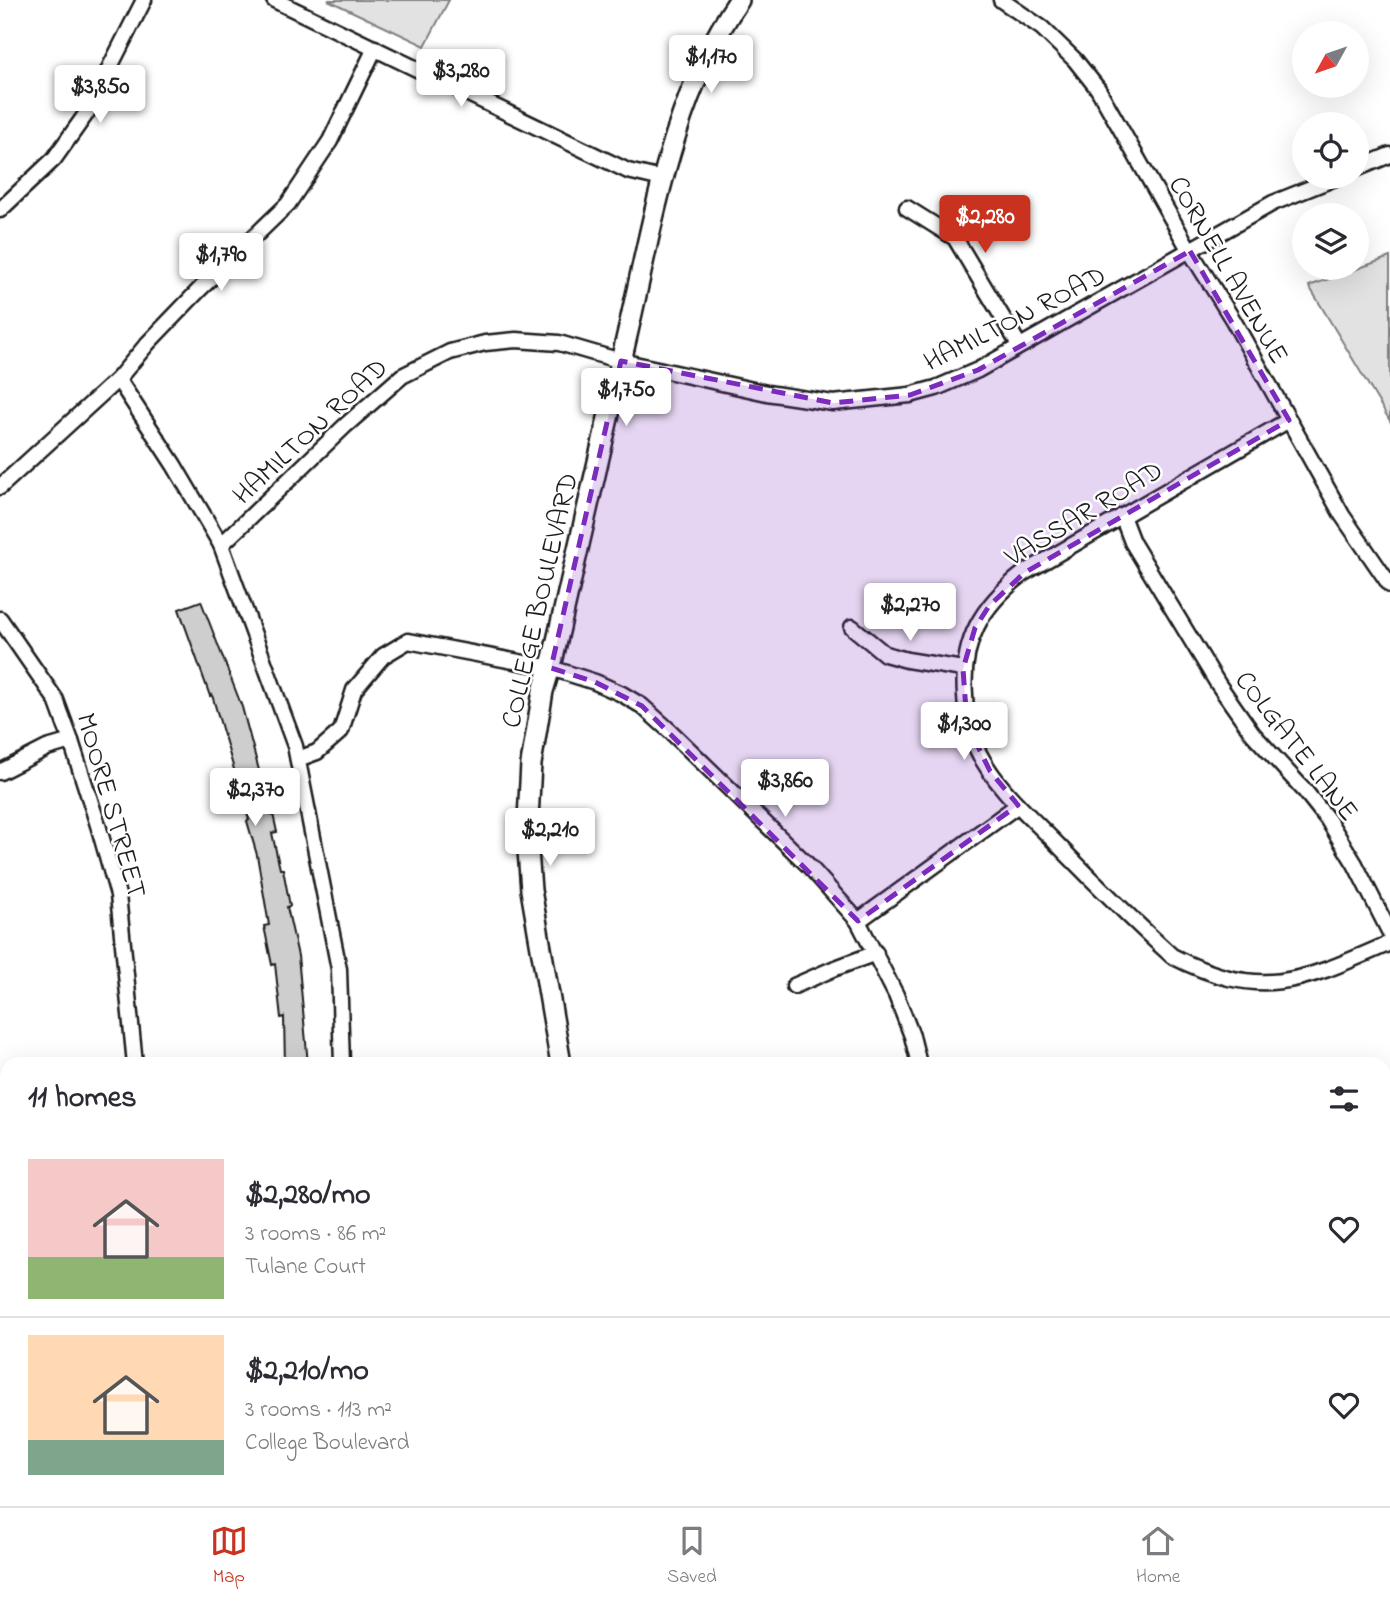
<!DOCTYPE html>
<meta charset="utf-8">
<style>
:root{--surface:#fff;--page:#f2f2f3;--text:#2b2b33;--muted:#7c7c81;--line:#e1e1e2;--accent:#c8321e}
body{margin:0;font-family:"Indie Flower",sans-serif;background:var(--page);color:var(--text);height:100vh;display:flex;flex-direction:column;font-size:26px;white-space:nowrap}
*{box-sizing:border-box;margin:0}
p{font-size:23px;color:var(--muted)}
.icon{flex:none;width:38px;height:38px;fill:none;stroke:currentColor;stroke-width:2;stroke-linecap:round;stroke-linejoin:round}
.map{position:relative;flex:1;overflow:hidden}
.drawer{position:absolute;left:0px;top:1057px;width:1391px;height:450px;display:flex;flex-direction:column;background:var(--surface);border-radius:21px 21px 0 0;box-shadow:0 7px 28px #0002}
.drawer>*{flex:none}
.needle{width:46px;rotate:230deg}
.tools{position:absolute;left:1292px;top:21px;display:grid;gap:14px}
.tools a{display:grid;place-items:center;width:77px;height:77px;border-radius:50%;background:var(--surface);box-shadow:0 7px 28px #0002;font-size:35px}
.price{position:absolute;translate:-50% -60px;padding:0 16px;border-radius:7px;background:#fff;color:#222;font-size:23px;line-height:46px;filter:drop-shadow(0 2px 4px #0008)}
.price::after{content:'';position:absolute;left:50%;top:42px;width:21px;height:16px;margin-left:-10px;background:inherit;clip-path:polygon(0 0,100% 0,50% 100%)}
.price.current{background:var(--accent);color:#fff}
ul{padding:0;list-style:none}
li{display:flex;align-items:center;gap:21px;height:175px;padding:0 28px}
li+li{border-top:2px solid var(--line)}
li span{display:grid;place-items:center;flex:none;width:196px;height:140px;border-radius:0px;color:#555}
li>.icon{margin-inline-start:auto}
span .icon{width:84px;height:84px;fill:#fffc;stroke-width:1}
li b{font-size:30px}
h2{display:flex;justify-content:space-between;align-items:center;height:84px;padding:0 28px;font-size:30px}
.menu{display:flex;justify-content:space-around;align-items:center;height:98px;border-top:2px solid var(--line);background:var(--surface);font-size:19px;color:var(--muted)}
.menu a{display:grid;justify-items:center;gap:4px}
.menu .current{color:var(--accent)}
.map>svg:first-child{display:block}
.green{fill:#e2e2e2;stroke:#7f7f7f;stroke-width:2}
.building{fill:#cecece;stroke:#1c1c1c;stroke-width:2}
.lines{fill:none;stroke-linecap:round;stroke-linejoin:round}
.lane-casing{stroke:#1c1c1c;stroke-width:12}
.street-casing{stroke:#1c1c1c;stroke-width:19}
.secondary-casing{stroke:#1c1c1c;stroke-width:24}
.primary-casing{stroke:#1c1c1c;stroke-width:26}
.lane{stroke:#fff;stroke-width:7}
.street{stroke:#fff;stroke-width:14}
.secondary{stroke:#fff;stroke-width:19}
.primary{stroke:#fff;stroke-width:21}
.marked{fill:#7b2cbf;fill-opacity:0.2;stroke:#7b2cbf;stroke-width:5;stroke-dasharray:14 9;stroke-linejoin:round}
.labels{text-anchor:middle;stroke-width:5;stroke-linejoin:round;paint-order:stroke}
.street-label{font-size:28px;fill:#1c1c1c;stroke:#fff}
</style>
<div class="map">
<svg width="1390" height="1506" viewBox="0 0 1390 1506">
<rect width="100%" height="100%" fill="#fff"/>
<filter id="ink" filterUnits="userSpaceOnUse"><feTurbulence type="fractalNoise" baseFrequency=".0143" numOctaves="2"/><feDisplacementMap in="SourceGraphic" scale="14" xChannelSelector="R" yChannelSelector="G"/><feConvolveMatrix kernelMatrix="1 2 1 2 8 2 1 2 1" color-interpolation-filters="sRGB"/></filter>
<g filter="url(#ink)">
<g class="green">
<polygon points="328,0 449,0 425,46"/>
<polygon points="1390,257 1390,421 1309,286"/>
</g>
<polygon class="building" points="201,601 242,707 271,815 273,814 277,832 272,833 280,869 283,869 290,906 287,907 298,956 308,1064 285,1064 284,1017 281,1018 275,964 272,965 264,926 269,925 257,855 247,821 249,820 212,695 210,696 179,609"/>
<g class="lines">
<g class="lane-casing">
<g id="lane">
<polyline points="0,1387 7,1384"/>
<polyline points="449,1500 452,1506"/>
<polyline points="179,1506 192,1500"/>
<polyline points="326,1506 330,1500"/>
</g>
</g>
<g class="street-casing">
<g id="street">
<polyline points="274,0 628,171 662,179"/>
<polyline points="1001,0 1042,28 1075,60 1098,89 1190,251 1233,320 1342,515 1390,585"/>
<polyline points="1356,169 1390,155"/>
<polyline points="907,208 955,238 1019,345"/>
<polyline points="0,210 54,159 86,114 144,0"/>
<polyline points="118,379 174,465 221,545 295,746 339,969 342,1064"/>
<path d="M1289,420l-265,153c-43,33 -63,68 -59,122 1,19 3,35 11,52 16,36 50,66 78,94 38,39 77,78 118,115 90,46 131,25 218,-13"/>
<polyline points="0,487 118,379 148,343 201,288 288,204 330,141 375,48"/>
<polyline points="1122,516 1132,542 1218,684 1253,734 1305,791 1328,820 1355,864 1390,933"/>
<polyline points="221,545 346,425 402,376 450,352 485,343 516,340 559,343 621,361 767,393 833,403 910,395 936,388 978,370 1273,203 1338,177"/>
<polyline points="0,619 56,700 71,741 98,825 118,895 135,1064"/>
<polyline points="852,627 885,654 907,660 963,669"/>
<polyline points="298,759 317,752 341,731 354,690 383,656 408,641 551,668 595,682 622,694 642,706 670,731 809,866 858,921 896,995 912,1036 919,1064"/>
<polyline points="0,772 47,748 71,741"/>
<polyline points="858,921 1018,805"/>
<polyline points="794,986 833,969 876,953"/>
<polyline points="0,1221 7,1216"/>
<polyline points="1384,1473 1390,1471"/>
<polyline points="380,1500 383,1506"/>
<polyline points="1304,1506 1319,1500"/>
</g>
</g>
<g class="secondary-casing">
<g id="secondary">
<path d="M561,1064l-30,-174 -4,-53 4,-73 12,-73 10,-33c25,-109 50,-218 75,-327 26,-113 44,-233 111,-331"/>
<polyline points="653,1500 654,1506"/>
</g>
</g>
<g class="primary-casing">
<g id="primary">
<polyline points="1384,1231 1390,1228"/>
<polyline points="1384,1258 1390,1256"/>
<polyline points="424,1506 437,1500"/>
<polyline points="767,1506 781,1500"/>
<polyline points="848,1506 862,1500"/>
</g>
</g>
<use href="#lane" class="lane"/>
<use href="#street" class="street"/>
<use href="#secondary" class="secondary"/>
<use href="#primary" class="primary"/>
</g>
</g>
<path class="marked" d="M1190,251l99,169 -265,153 -35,33 -14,22 -12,41 4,55 23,47 28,34 -160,116 -216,-215 -47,-24 -44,-14 70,-307 212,42 77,-8 68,-25z"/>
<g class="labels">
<g class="street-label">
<text transform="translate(1230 269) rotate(60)" y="10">CORNELL AVENUE</text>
<text transform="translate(1014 317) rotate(-27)" y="10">HAMILTON ROAD</text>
<text transform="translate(309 430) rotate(-43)" y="10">HAMILTON ROAD</text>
<text transform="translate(1083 512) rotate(-31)" y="10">VASSAR ROAD</text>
<text transform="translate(538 600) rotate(-77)" y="10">COLLEGE BOULEVARD</text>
<text transform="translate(1298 745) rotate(52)" y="10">COLGATE LANE</text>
<text transform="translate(113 805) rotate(74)" y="10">MOORE STREET</text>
</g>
</g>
</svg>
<div class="tools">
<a><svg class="needle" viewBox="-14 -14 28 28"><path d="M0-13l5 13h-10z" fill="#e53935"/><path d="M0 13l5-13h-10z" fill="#7c7c81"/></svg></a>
<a><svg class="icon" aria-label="locate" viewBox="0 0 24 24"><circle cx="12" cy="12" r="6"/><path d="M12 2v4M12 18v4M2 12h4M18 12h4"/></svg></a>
<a><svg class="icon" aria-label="layers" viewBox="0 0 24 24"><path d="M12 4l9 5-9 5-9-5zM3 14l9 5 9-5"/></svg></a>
</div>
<b class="price" style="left:711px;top:95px">$1,170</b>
<b class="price" style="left:461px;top:109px">$3,280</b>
<b class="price" style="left:100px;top:125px">$3,850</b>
<b class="price current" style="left:985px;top:255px">$2,280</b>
<b class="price" style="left:221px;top:293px">$1,790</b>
<b class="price" style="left:626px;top:428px">$1,750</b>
<b class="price" style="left:910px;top:643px">$2,270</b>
<b class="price" style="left:964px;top:762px">$1,300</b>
<b class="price" style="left:785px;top:819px">$3,860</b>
<b class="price" style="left:255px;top:828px">$2,370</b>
<b class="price" style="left:550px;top:868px">$2,210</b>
<section class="drawer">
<h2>11 homes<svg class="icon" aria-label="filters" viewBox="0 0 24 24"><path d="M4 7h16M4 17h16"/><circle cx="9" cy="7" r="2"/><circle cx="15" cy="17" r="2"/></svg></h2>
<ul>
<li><span style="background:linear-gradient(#f6c9c9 70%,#8fb573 0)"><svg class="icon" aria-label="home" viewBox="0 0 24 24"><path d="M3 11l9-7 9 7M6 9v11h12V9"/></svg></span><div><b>$2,280/mo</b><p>3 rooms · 86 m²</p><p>Tulane Court</p></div><svg class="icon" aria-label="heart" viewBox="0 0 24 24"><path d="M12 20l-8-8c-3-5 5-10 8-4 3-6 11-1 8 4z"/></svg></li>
<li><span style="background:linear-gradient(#ffd9b3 75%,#7fa58c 0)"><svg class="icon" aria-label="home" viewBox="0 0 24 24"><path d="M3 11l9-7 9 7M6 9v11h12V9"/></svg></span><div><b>$2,210/mo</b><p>3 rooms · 113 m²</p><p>College Boulevard</p></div><svg class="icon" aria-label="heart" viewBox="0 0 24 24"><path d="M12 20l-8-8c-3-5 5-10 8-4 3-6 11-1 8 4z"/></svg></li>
</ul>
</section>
</div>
<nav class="menu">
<a class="current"><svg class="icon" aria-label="map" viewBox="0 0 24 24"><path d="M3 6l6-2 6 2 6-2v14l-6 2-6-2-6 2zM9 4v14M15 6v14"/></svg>Map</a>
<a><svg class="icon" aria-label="saved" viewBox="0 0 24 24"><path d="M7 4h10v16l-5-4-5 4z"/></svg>Saved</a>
<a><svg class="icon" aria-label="home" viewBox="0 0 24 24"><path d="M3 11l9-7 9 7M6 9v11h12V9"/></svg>Home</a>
</nav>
